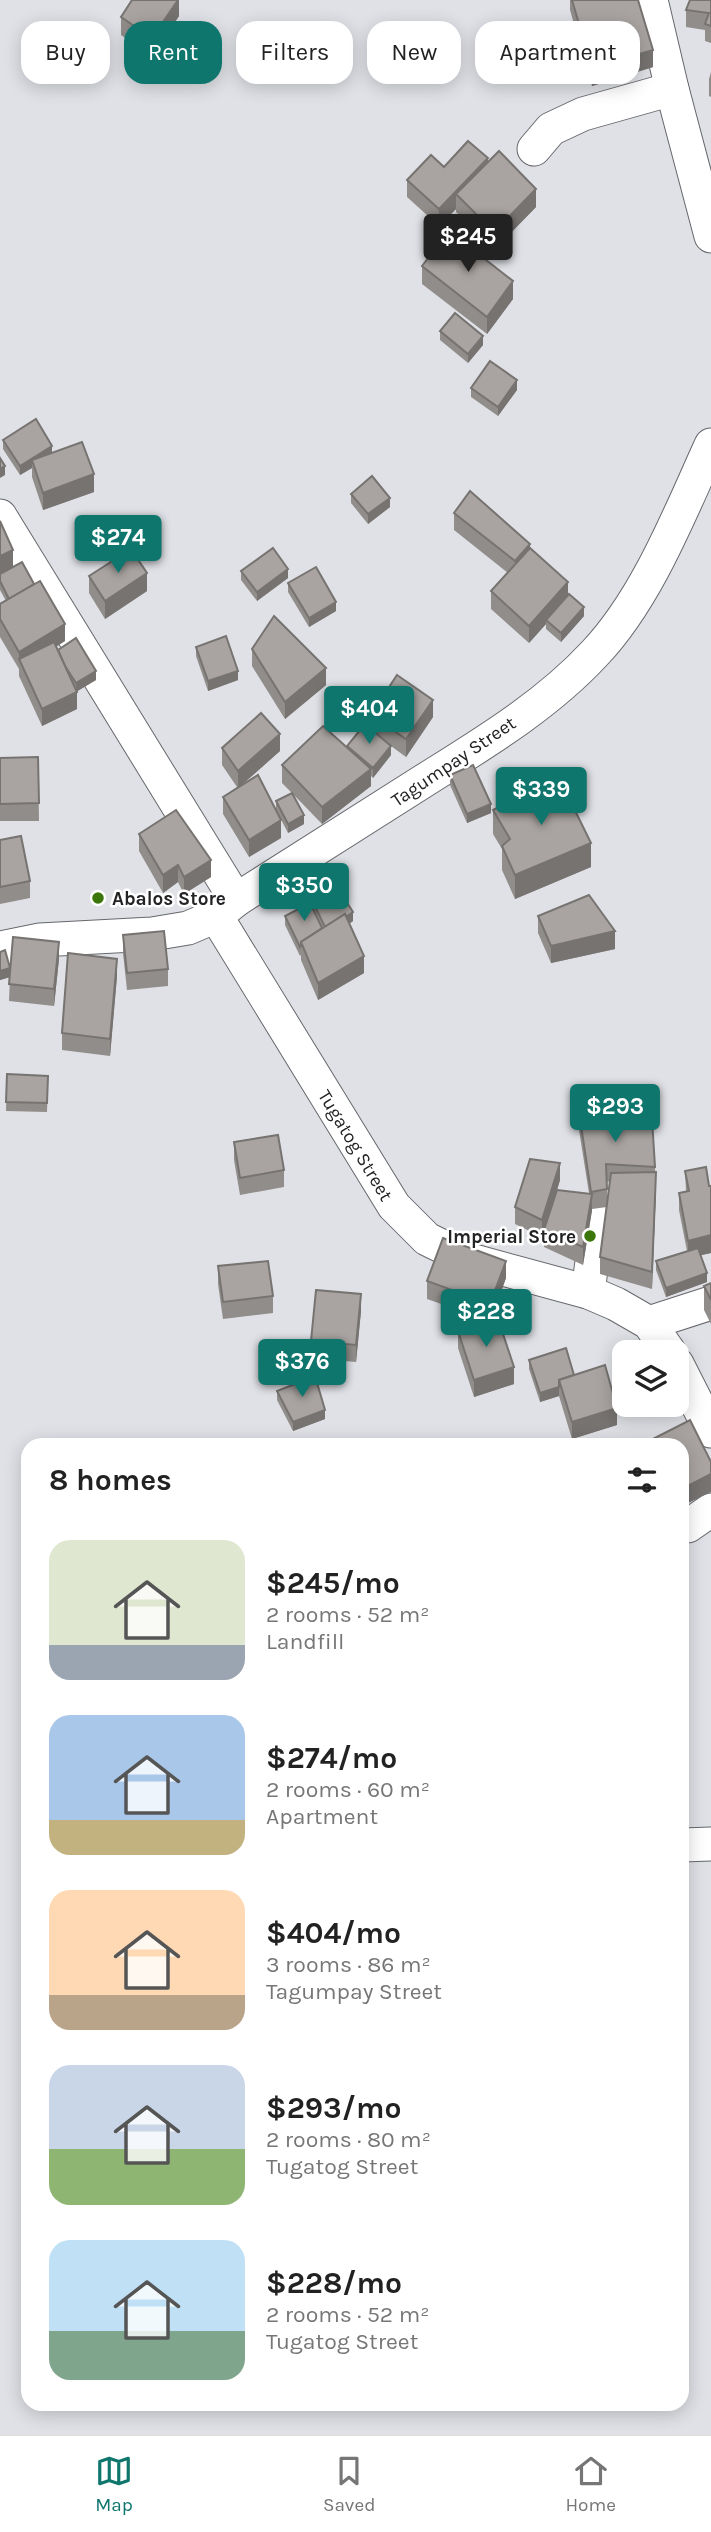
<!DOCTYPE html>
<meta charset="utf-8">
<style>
:root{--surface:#fff;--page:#f6f6f6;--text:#222;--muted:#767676;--line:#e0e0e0;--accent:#0f766e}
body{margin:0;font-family:Karla,sans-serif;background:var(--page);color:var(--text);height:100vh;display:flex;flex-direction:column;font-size:26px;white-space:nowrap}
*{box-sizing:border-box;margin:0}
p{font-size:23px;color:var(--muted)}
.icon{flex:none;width:38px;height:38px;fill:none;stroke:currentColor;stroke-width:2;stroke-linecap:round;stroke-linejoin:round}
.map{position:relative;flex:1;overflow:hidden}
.panel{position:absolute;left:21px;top:1438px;width:668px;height:973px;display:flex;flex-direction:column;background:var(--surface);border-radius:21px;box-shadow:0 4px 18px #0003}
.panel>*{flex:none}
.hud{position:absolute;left:21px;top:21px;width:670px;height:63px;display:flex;gap:14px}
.buttons{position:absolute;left:612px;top:1340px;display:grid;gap:14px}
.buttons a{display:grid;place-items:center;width:77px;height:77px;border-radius:14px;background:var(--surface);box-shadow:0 4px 18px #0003;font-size:35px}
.price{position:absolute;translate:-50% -60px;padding:0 16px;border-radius:7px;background:var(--accent);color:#fff;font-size:23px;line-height:46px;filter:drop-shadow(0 2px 4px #0008)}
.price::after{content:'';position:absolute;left:50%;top:42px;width:21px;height:16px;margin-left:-10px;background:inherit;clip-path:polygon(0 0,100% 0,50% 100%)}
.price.selected{background:#222;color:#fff}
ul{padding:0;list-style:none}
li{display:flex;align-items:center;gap:21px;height:175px;padding:0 28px}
li span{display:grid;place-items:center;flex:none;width:196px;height:140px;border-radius:21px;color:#555}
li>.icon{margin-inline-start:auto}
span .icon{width:84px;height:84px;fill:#fffc;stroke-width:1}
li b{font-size:30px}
h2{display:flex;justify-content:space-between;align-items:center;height:84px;padding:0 28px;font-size:30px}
.pill{padding:0 24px;border-radius:21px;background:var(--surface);box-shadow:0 4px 18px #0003;font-size:24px;line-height:63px}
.pill.selected{background:var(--accent);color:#fff}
.tabs{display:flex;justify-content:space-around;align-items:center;height:98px;border-top:2px solid var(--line);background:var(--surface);font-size:19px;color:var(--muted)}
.tabs a{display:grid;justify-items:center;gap:4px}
.tabs .selected{color:var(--accent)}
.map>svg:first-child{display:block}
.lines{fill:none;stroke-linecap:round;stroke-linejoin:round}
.minor-casing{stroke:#66686c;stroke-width:35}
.minor{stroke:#fff;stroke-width:33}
.wall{fill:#918d8a;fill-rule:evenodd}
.shaded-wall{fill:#767371}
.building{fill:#a9a4a1;stroke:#767371;stroke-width:2}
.poi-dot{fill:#3b760a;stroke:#fff;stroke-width:2.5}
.labels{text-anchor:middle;stroke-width:5;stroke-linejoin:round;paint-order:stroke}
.street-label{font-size:19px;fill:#232325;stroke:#fff}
.poi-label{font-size:19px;font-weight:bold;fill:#232325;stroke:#fff;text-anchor:start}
</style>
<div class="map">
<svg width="711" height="2434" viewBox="0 0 711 2434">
<rect width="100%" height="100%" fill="#dfe1e6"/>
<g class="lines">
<g class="minor-casing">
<g id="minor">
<polyline points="651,0 672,89 711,236"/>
<polyline points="534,149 551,129 583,114 672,89"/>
<polyline points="0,516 236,900"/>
<polyline points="216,916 394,1206 427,1239 470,1260 588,1292 616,1304 649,1323 670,1353"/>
<path d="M0,948l40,-8 112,-6 36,-6 28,-12 20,-16c63,-40 126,-80 189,-120 59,-37 122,-75 170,-127 52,-55 85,-140 116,-208"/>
<polyline points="588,1292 598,1216"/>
<polyline points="649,1323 711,1303"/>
<polyline points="677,1364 711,1431"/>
<polyline points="688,1526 711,1510"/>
<polyline points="682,1845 711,1844"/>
</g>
</g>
<use href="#minor" class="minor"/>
</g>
<g class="wall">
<polygon points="179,0 179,16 152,56 121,35 121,17"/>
<polygon points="570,0 638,0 653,67 592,86 570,10"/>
<polygon points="711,0 711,43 705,41 705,30 686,27 686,10"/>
<polygon points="711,72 711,97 709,96 709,79"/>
<polygon points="488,162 536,207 494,250 456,212 456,209 439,226 407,197 407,180 444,167"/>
<polygon points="422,266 513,299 487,334 422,284"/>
<polygon points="440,331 483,345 468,363 440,340"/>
<polygon points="471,388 517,390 498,416 471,397"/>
<polygon points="3,440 52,453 94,492 43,510 32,477 32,468 20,475 3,449"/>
<polygon points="351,494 390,507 368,524 351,503"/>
<polygon points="454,513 530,548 584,616 561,642 546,629 546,624 529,643 491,609 491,591 508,573 454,530"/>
<polygon points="13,566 65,641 56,647 58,650 96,680 77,691 77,709 42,726 19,676 19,669 0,637 0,604 6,601 0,590 0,574"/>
<polygon points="241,571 288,578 257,601 241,580"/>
<polygon points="89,576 147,591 105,619 89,593"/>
<polygon points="288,583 336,611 309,627 288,592"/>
<polygon points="196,647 238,680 208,691 196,656"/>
<polygon points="252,649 326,685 285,719 252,666"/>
<polygon points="371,715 433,717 406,757 391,746 391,755 373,778 371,776 371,786 322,824 293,794 304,824 288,833 276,810 276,801 292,793 282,783 282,765 347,748 347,746 371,729"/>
<polygon points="222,748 280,751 243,784 281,838 249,857 223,814 223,797 237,787 222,765"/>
<polygon points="38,757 39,821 0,821 0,758"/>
<polygon points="450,775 491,813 467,823 450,785"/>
<polygon points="493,810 591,867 515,899 502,870 502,849 493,834"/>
<polygon points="139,834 211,877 184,894 178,882 163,893 139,851"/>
<polygon points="0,840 30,881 30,898 0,904"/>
<polygon points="311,898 353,921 349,924 364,973 318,1000 301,960 301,955 300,956 285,925 285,916 311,906"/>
<polygon points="538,916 615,949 551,963 538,933"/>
<polygon points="123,935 168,969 168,986 127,990 123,953"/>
<polygon points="0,952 10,968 59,959 54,1006 9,1001 10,977 0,980"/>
<polygon points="117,976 110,1056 62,1050 62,1033"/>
<polygon points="7,1074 48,1076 47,1112 6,1111"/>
<path d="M579,1112l76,55 1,22 -4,100 -52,-15v-17l7,-50 -15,2 -9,56 -39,-18v-16l-2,6 -27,-13v-17l45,-27 -7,25 36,-12 -10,-63zM607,1181l3,1 -3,20z"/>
<polygon points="234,1142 284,1170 284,1187 240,1195 234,1160"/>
<polygon points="685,1171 709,1186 711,1186 711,1253 701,1255 707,1282 666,1297 656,1270 656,1261 687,1251 679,1210 679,1193 686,1191"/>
<polygon points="218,1266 273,1296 273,1313 223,1319 218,1284"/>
<polygon points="506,1278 490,1321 514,1384 474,1397 458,1348 458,1331 490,1321 427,1299 427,1281"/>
<polygon points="711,1283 711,1324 704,1310 704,1286"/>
<polygon points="361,1311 356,1362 311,1358 311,1341"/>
<polygon points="529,1360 574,1375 617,1425 572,1439 559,1396 540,1402 529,1369"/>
<polygon points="277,1391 325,1419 293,1431 277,1400"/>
</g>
<g class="shaded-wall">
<polygon points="178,0 179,0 179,16 152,56 152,38"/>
<polygon points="653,50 653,67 592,86 592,68"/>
<polygon points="488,158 488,175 456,194 456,209 439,226 439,209"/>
<polygon points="536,189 536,207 494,250 494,232"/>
<polygon points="513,281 513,299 487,334 487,317"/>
<polygon points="483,336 483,345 468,363 468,354"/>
<polygon points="517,380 517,390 498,416 498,407"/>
<polygon points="52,446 52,455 32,460 32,468 20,475 20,466"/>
<polygon points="5,466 5,475 0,478 0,469"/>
<polygon points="94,474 94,492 43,510 43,493"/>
<polygon points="390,498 390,507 368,524 368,514"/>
<polygon points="530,544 530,561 515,579 515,561"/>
<polygon points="13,550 13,567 0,574 0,556"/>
<polygon points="288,569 288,578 257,601 257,592"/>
<polygon points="147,573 147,591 105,619 105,601"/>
<polygon points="568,582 568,599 546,620 546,624 529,643 529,626"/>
<polygon points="336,602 336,611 309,627 309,618"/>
<polygon points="584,607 584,616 561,642 561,633"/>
<polygon points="65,624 65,641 22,667 19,659 19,669 19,652"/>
<polygon points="326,668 326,685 285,719 285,702"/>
<polygon points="96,671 96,680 76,692 76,683"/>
<polygon points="238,671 238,680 208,691 208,681"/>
<polygon points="77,692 77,709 42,726 42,709"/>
<polygon points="433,700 433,717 406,757 406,739"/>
<polygon points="280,734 280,751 238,788 238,771"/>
<polygon points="391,746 391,755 373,778 373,768"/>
<polygon points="371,769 371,786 322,824 322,807"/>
<polygon points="491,804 491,813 467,823 467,814"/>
<polygon points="304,815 304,824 288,833 288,824"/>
<polygon points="281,820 281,838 249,857 249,840"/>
<polygon points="591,843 591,867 515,899 515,875"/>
<polygon points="211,860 211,877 184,894 184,877"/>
<polygon points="178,865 178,882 163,893 163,875"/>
<polygon points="353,912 353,921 327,939 327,930"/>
<polygon points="615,931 615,949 551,963 551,946"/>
<polygon points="59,942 59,959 54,1006 54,989"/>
<polygon points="364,956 364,973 318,1000 318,983"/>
<polygon points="117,959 117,976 110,1056 110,1039"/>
<polygon points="10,968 10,977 0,980 0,971"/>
<polygon points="560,1163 560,1180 542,1237 542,1220"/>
<polygon points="656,1172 656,1189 652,1289 652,1272"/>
<polygon points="592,1194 592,1211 583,1265 583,1247"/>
<polygon points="711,1235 711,1253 688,1258 688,1241"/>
<polygon points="506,1261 506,1278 490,1322 490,1304"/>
<polygon points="707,1273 707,1282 666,1297 666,1288"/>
<polygon points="361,1294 361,1311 356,1362 356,1345"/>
<polygon points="514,1367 514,1384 474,1397 474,1380"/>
<polygon points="559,1387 559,1396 540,1402 540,1393"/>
<polygon points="617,1408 617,1425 572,1439 572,1422"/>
<polygon points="325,1410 325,1419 293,1431 293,1422"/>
<polygon points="711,1474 711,1492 682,1506 682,1489"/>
</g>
<g class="building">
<polygon points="132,0 178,0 152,38 121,17"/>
<polygon points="572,0 638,0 653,50 592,68"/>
<polygon points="690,0 711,0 711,26 705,24 709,13 686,10"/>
<polygon points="468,141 488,158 439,209 407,180 431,155 444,167"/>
<polygon points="499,151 536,189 494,232 456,194"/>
<polygon points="449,231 513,281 487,317 422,266"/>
<polygon points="455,313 483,336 468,354 440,331"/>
<polygon points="490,361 517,380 498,407 471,388"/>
<polygon points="36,419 52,446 20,466 3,440"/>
<polygon points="82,442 94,474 43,493 32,460"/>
<polygon points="0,458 5,466 0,469"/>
<polygon points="372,476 390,498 368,514 351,494"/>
<polygon points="470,491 530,544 515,561 454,513"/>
<polygon points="0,521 13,550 0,556"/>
<polygon points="273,548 288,569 257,592 241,571"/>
<polygon points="530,548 568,582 529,626 491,591"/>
<polygon points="131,549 147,573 105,601 89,576"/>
<polygon points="22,562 34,584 9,599 0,581 0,574"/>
<polygon points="316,567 336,602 309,618 288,583"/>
<polygon points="40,581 65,624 19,652 0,619 0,604"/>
<polygon points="569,594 584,607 561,633 546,620"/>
<polygon points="274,616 326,668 285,702 252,649"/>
<polygon points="226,636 238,671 208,681 196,647"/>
<polygon points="76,638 96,671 76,683 65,666 58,650"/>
<polygon points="54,642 77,692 42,709 19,659"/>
<polygon points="397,675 433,700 406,739 371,715"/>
<polygon points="261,713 280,734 238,771 222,748"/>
<polygon points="365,724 391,746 373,768 347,746"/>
<polygon points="323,726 371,769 322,807 282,765"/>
<polygon points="38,757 39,803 0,804 0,758"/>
<polygon points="473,765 491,804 467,814 450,775"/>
<polygon points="258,775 281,820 249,840 223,797"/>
<polygon points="558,776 591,843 515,875 502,846 510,839 493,810"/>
<polygon points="292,793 304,815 288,824 276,801"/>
<polygon points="176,810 211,860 184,877 178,865 163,875 139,834"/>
<polygon points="21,836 30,881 0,887 0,840"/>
<polygon points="333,881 353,912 346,917 345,914 325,927 311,898"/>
<polygon points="589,895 615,931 551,946 538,916"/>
<polygon points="310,903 322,928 301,942 301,946 300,947 285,916"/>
<polygon points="345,914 364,956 318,983 301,942"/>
<polygon points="164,931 168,969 127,973 123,935"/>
<polygon points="13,937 59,942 54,989 9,984"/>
<polygon points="5,950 10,968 0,971 0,952"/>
<polygon points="68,953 117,959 110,1039 62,1033"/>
<polygon points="7,1074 48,1076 47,1103 6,1102"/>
<polygon points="579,1112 652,1119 655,1167 606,1164 607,1189 591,1192"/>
<polygon points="278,1135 284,1170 240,1178 234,1142"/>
<polygon points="530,1159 560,1163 542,1220 515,1207"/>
<polygon points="706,1167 709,1186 711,1186 711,1235 688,1241 679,1193 689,1191 685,1171"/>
<polygon points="656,1172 652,1272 600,1257 611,1173"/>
<polygon points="557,1190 592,1194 583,1247 544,1230"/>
<polygon points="443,1238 506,1261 490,1304 427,1281"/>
<polygon points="698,1248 707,1273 666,1288 656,1261"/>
<polygon points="268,1261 273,1296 223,1302 218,1266"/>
<polygon points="711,1283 711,1300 704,1286"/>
<polygon points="316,1290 361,1294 356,1345 311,1341"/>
<polygon points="498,1319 514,1367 474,1380 458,1331"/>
<polygon points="566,1348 574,1375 559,1380 559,1387 540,1393 529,1360"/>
<polygon points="605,1365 617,1408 572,1422 559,1380"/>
<polygon points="315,1376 325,1410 293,1422 277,1391"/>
<polygon points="690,1420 711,1462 711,1474 682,1489 682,1446 652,1446 649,1441"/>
</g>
<g class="poi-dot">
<circle cx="98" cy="898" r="7"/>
<circle cx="590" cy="1236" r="7"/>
</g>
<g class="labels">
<g class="street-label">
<text transform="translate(453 761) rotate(-34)" y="7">Tagumpay Street</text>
<text transform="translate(356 1145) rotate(59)" y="7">Tugatog Street</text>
</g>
<g class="poi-label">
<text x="112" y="905">Abalos Store</text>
<text x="576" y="1243" text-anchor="end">Imperial Store</text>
</g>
</g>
</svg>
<div class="buttons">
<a><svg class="icon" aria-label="layers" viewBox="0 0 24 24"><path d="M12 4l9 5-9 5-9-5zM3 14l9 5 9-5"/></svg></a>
</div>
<b class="price selected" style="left:468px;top:274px">$245</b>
<b class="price" style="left:118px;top:575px">$274</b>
<b class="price" style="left:369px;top:746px">$404</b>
<b class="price" style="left:541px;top:827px">$339</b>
<b class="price" style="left:304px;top:923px">$350</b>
<b class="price" style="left:615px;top:1144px">$293</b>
<b class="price" style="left:486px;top:1349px">$228</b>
<b class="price" style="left:302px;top:1399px">$376</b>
<div class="hud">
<a class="pill">Buy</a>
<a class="pill selected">Rent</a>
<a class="pill">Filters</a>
<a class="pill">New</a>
<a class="pill">Apartment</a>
</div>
<section class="panel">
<h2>8 homes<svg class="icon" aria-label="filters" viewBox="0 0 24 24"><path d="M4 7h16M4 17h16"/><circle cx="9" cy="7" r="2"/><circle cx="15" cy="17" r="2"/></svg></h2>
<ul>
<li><span style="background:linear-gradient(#dfe7d0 75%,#9aa5b1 0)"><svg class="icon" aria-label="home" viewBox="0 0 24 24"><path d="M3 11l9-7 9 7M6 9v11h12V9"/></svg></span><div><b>$245/mo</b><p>2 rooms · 52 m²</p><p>Landfill</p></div></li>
<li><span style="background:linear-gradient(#a9c7e8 75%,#c2b280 0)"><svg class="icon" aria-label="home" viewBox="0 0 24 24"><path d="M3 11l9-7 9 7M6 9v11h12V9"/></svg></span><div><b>$274/mo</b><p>2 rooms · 60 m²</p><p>Apartment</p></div></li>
<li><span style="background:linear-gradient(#ffd9b3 75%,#b9a48a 0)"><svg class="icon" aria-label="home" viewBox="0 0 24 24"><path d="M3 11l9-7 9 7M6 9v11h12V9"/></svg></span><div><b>$404/mo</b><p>3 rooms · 86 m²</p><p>Tagumpay Street</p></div></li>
<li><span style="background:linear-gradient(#c9d6e8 60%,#8fb573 0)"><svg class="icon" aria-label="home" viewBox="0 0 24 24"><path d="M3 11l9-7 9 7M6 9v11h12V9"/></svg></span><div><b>$293/mo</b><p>2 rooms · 80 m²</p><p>Tugatog Street</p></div></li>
<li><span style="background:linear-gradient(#bfe0f5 65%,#7fa58c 0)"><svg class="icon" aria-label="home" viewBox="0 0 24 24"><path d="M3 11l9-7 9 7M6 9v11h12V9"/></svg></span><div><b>$228/mo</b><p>2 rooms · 52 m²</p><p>Tugatog Street</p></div></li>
</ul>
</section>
</div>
<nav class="tabs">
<a class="selected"><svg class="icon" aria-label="map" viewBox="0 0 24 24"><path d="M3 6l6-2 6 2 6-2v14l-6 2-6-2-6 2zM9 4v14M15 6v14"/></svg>Map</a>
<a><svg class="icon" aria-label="saved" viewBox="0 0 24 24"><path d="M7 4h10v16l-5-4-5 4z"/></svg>Saved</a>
<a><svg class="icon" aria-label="home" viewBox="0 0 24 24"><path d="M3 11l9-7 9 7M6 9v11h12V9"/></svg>Home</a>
</nav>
